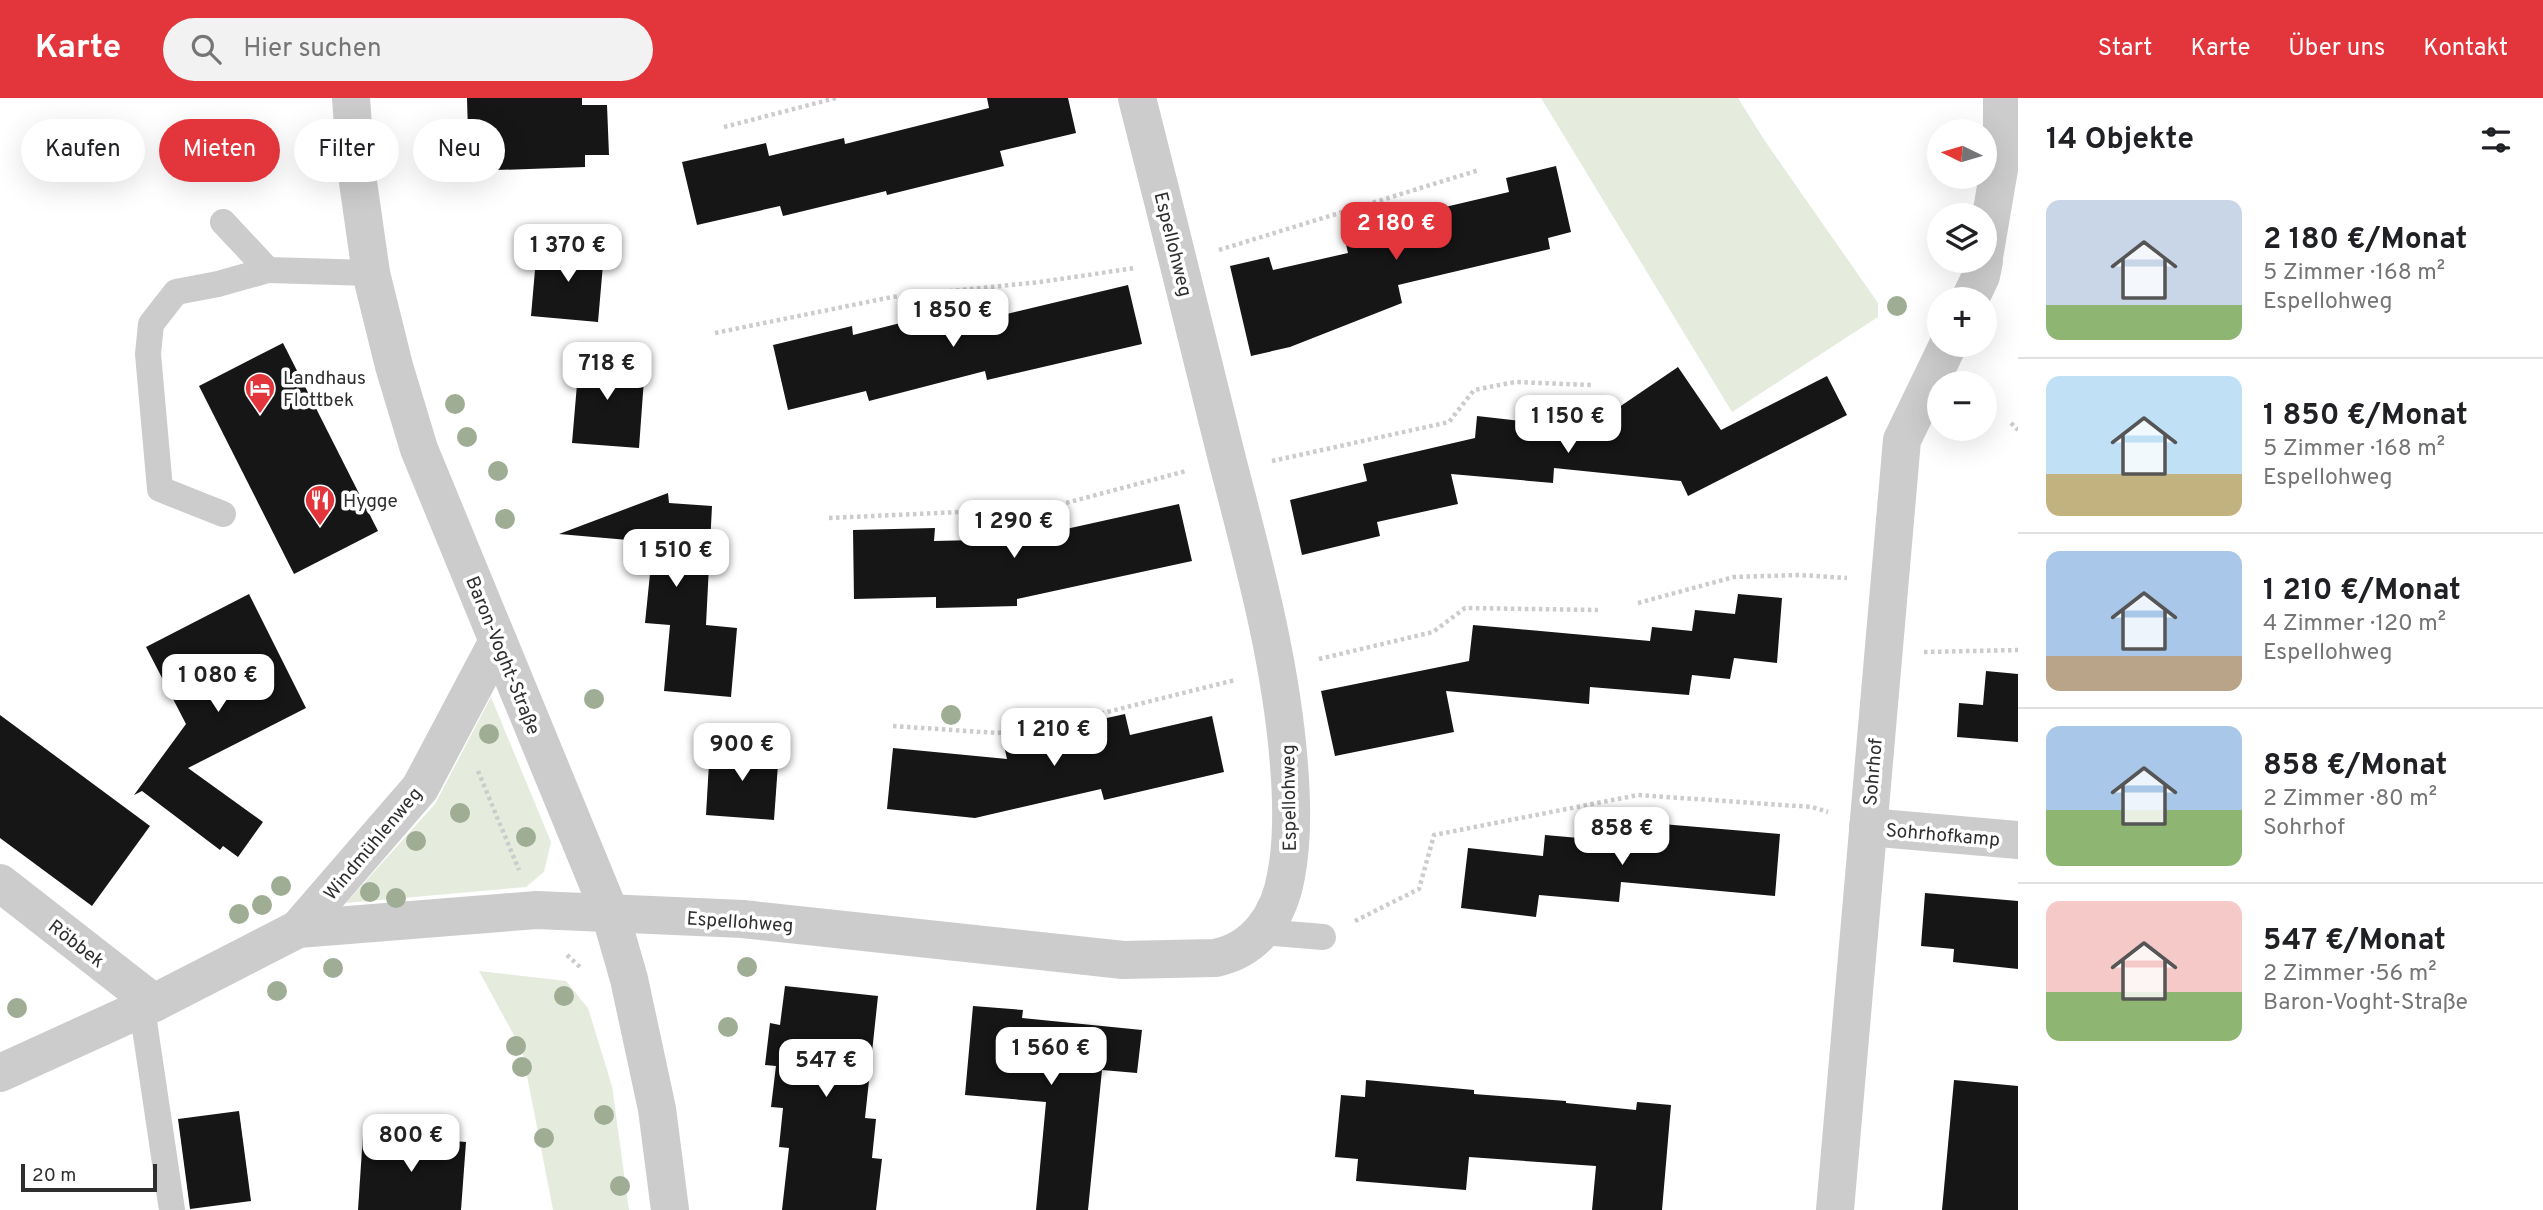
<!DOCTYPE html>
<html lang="de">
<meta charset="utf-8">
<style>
:root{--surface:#fff;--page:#f2f2f2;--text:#202124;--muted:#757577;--line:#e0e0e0;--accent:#e2353c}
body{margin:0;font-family:Overpass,sans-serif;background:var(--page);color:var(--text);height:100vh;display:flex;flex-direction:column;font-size:26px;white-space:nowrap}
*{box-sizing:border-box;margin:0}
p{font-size:23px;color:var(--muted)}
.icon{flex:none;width:38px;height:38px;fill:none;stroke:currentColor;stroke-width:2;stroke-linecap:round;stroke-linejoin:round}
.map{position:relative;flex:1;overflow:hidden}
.panel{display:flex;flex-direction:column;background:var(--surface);width:525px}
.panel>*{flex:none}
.hud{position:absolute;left:21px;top:21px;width:665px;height:63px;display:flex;gap:14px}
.needle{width:46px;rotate:275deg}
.fabs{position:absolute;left:1927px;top:21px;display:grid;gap:14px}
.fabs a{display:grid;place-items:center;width:70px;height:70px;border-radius:50%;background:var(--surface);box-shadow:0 7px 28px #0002;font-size:35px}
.scale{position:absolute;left:21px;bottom:18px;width:136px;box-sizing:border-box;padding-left:7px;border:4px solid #2f2f2f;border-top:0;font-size:19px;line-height:24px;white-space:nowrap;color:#2f2f2f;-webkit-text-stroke:5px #fff;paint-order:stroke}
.price{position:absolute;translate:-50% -60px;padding:0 16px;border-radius:14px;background:#fff;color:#222;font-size:23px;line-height:46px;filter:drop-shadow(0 2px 4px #0008)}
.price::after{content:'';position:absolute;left:50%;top:42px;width:21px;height:16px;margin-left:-10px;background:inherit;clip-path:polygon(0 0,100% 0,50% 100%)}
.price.current{background:var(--accent);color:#fff}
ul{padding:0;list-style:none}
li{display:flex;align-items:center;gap:21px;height:175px;padding:0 28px}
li+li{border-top:2px solid var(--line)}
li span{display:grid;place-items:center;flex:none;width:196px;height:140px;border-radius:14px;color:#555}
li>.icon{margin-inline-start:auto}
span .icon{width:84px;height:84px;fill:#fffc;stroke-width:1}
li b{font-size:30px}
h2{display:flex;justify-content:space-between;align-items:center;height:84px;padding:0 28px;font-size:30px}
.chip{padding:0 24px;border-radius:32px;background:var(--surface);box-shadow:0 7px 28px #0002;font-size:24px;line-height:63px}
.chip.current{background:var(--accent);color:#fff}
header{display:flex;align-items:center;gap:42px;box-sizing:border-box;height:98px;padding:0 35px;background:var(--accent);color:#fff}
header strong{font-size:33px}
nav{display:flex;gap:38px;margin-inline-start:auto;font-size:24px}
.search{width:490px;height:63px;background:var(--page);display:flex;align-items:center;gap:18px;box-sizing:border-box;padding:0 24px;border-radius:38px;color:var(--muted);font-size:26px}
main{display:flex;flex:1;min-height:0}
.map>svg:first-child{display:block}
.green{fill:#e5ecdd}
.building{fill:#161616}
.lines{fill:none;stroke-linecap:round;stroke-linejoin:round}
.path{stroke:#ccc;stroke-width:4.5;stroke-dasharray:3.5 3.5;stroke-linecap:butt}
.service{stroke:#ccc;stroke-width:26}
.minor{stroke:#ccc;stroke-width:38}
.tertiary{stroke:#ccc;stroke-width:38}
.tree{fill:#9fad94}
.labels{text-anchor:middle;stroke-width:7;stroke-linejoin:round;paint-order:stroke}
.street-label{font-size:19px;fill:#2f2f2f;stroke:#fff}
.poi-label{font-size:19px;fill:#2f2f2f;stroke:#fff;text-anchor:start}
</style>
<header>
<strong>Karte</strong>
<div class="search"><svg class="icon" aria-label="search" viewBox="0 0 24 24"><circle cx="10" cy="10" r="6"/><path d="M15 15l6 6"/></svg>Hier suchen</div>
<nav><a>Start</a><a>Karte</a><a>Über uns</a><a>Kontakt</a></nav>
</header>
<main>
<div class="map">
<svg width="2018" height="1112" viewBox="0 0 2018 1112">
<rect width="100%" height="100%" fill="#fff"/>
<g class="green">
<polygon points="1541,0 1738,0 1765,43 1878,205 1878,219 1732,314"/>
<polygon points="491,599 551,744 544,774 526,789 346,805 435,706"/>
<polygon points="479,873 566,883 588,910 612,988 629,1112 553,1112 522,952"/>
</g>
<g class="building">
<polygon points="467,0 582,0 582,7 607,7 609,57 585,57 585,69 469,73"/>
<polygon points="987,0 1068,0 1076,35 1000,53 1004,68 887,97 886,93 783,118 780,108 697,127 682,64 766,45 769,58 844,40 845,46 989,10"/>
<polygon points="1556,68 1571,134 1548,140 1550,151 1398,187 1402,205 1290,249 1251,258 1230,168 1269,159 1273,172 1348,155 1343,133 1509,94 1506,80"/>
<polygon points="537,149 604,155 598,224 531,218"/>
<polygon points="1128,187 1142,246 987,282 985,273 869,303 866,293 788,312 773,247 852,228 853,237 932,217 936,233"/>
<polygon points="283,245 378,433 294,476 199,288"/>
<polygon points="580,251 620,254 618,278 644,281 639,350 572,345"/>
<polygon points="1678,269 1721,332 1827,278 1847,317 1688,398 1681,383 1554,370 1553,385 1451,376 1458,406 1377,424 1380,438 1302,457 1290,402 1367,383 1363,366 1475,340 1477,318 1521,323 1522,308 1609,316"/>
<polygon points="668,395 669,405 712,408 706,527 737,530 731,599 664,593 670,527 645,525 651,466 626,464 628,442 559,436"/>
<polygon points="1179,406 1192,463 1017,501 1017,508 936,510 936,499 854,501 853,432 935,430 934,443 1058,440 1057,433"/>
<polygon points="249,496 306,610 188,670 263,724 238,759 223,748 220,752 142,693 134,697 186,626 146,549"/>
<polygon points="1738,496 1782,500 1777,565 1734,560 1730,581 1692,577 1689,597 1590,589 1589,606 1446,593 1454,634 1335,658 1321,593 1469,563 1473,527 1650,543 1652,529 1692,533 1695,512 1735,516"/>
<polygon points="1986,573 2018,576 2018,644 1957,639 1959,605 1983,607"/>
<polygon points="1125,616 1130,637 1212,618 1224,674 1104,702 1101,691 975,720 887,711 893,650 1007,661 1003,643"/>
<polygon points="0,617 150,728 92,808 0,740"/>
<polygon points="710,648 779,652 774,722 706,717"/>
<polygon points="1627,723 1780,736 1775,798 1621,784 1619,804 1539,797 1536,819 1461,810 1468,750 1543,758 1545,737 1624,744"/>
<polygon points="1925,795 2018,803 2018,871 1953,864 1954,851 1921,848"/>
<polygon points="785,888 878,898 865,1020 876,1021 872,1060 882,1061 876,1112 782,1112 789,1050 779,1049 783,1010 771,1009 776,968 765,967 770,925 780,927"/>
<polygon points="973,908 1023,912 1022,920 1142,932 1137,975 1102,972 1088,1112 1036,1112 1046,1004 965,997"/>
<polygon points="1366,982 1474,992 1474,996 1566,1003 1566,1005 1636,1012 1637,1004 1671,1007 1662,1112 1592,1112 1596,1068 1469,1059 1466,1092 1356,1083 1358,1061 1335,1059 1341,997 1365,999"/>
<polygon points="1954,982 2018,988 2018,1112 1942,1112"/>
<polygon points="239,1013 251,1103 190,1111 178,1021"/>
<polygon points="363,1036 466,1044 461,1112 358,1112"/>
</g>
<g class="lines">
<g class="path">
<polyline points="724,29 836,0"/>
<polyline points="1219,152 1479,72"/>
<polyline points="715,235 892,199 1040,184 1135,170"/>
<polyline points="2011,325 2018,332"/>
<polyline points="1272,363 1449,324 1474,292 1515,284 1591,287"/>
<polyline points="829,420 1047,410 1186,373"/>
<polyline points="1638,505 1734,479 1800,477 1847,480"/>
<polyline points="1924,554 2018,552"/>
<polyline points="1319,561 1433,534 1465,510 1598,512"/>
<polyline points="893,628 997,635 1043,630 1235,582"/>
<polyline points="478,673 519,772"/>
<polyline points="1355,823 1419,791 1434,737 1638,697 1812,709 1828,714"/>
<polyline points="567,857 581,870"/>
</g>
<g class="service">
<polyline points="223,124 268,172 371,175"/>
<polyline points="223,416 160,391 148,256 151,226 176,194 218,186 268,172"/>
<polyline points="1262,834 1323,839"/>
<polyline points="142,910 172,1112"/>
</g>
<g class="minor">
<polyline points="1984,159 2002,54 2002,0"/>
<polyline points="1970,201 1981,178 1984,163"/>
<polyline points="1868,729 2018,742"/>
<polyline points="0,785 154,905"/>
<polyline points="298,831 420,690 498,543"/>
<path d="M0,975l154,-70 144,-74 239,-19 206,9 380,41 92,-2c41,-8 64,-42 71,-82 7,-36 6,-74 3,-111 -8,-105 -36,-205 -62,-306 -31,-121 -59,-241 -90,-361"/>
<polyline points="1835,1112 1902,342 1948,247"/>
</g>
<polyline class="tertiary" points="351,0 356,70 371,175 394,268 419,351 610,815 629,881 657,1011 670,1112"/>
</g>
<g class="tree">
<circle cx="1897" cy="208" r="10"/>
<circle cx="455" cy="306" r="10"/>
<circle cx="467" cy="339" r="10"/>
<circle cx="498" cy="373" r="10"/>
<circle cx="505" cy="421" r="10"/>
<circle cx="594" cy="601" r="10"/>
<circle cx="951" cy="617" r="10"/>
<circle cx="489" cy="636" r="10"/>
<circle cx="460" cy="715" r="10"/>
<circle cx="526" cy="739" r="10"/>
<circle cx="416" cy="743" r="10"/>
<circle cx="281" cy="788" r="10"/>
<circle cx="370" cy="794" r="10"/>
<circle cx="396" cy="800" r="10"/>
<circle cx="262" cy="807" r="10"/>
<circle cx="239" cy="816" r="10"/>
<circle cx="747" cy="869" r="10"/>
<circle cx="333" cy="870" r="10"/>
<circle cx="277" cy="893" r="10"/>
<circle cx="564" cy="898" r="10"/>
<circle cx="17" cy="910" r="10"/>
<circle cx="728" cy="929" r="10"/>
<circle cx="516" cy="948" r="10"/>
<circle cx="522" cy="969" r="10"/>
<circle cx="604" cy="1017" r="10"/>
<circle cx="544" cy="1040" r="10"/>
<circle cx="620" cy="1088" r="10"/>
</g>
<defs>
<g id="hotel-pin" transform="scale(1.575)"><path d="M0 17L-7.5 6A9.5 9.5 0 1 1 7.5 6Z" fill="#e2353c" stroke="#fff"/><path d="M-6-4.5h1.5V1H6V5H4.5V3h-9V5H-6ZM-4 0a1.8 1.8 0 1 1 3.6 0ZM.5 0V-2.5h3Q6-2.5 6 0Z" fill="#fff"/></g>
<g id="restaurant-pin" transform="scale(1.575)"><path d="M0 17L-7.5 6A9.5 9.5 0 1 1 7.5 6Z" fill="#e2353c" stroke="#fff"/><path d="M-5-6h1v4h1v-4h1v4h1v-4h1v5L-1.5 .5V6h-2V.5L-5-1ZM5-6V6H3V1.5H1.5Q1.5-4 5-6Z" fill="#fff"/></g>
</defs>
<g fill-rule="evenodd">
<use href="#hotel-pin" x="260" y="290"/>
<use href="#restaurant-pin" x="320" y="402"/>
</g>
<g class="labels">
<g class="street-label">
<text transform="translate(1174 146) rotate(76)" y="7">Espellohweg</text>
<text transform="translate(504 557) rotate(68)" y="7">Baron-Voght-Straße</text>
<text transform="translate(1872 674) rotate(-85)" y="7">Sohrhof</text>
<text transform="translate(1288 700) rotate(-91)" y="7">Espellohweg</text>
<text transform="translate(1943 736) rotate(5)" y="7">Sohrhofkamp</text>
<text transform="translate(372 745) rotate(-50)" y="7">Windmühlenweg</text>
<text transform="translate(740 823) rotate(4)" y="7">Espellohweg</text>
<text transform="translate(77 845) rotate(38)" y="7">Röbbek</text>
</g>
<g class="poi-label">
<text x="283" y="286">Landhaus<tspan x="283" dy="22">Flottbek</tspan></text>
<text x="343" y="409">Hygge</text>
</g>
</g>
</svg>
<div class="fabs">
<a><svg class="needle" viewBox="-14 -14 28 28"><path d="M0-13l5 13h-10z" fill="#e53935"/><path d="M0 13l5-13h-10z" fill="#757577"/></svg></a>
<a><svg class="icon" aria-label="layers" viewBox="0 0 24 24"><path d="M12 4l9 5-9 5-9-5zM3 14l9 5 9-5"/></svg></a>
<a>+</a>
<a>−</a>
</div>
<div class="scale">20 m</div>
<b class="price current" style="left:1396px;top:164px">2 180 €</b>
<b class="price" style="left:568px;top:186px">1 370 €</b>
<b class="price" style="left:953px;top:251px">1 850 €</b>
<b class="price" style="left:607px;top:304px">718 €</b>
<b class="price" style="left:1568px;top:357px">1 150 €</b>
<b class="price" style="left:1014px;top:462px">1 290 €</b>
<b class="price" style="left:676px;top:491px">1 510 €</b>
<b class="price" style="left:218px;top:616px">1 080 €</b>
<b class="price" style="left:1054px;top:670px">1 210 €</b>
<b class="price" style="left:742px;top:685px">900 €</b>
<b class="price" style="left:1622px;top:769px">858 €</b>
<b class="price" style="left:1051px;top:989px">1 560 €</b>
<b class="price" style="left:826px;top:1001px">547 €</b>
<b class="price" style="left:411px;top:1076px">800 €</b>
<div class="hud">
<a class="chip">Kaufen</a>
<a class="chip current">Mieten</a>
<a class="chip">Filter</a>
<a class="chip">Neu</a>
</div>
</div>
<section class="panel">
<h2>14 Objekte<svg class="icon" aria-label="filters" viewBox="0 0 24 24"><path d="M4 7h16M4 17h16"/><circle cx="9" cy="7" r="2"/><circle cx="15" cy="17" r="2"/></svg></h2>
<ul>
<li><span style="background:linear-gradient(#c9d6e8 75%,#8fb573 0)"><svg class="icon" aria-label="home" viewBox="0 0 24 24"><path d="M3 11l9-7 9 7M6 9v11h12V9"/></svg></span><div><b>2 180 €/Monat</b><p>5 Zimmer · 168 m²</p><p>Espellohweg</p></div></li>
<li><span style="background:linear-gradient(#bfe0f5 70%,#c2b280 0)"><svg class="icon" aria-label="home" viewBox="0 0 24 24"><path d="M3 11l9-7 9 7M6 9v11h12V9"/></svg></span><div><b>1 850 €/Monat</b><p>5 Zimmer · 168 m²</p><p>Espellohweg</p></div></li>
<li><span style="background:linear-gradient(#a9c7e8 75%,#b9a48a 0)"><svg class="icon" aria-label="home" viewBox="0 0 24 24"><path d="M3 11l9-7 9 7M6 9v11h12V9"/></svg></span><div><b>1 210 €/Monat</b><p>4 Zimmer · 120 m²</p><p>Espellohweg</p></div></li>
<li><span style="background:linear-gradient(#a9c7e8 60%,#8fb573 0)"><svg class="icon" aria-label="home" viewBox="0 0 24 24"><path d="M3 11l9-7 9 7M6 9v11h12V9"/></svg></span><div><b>858 €/Monat</b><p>2 Zimmer · 80 m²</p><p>Sohrhof</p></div></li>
<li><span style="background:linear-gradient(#f6c9c9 65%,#8fb573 0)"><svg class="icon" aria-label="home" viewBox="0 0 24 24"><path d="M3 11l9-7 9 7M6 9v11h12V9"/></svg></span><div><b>547 €/Monat</b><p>2 Zimmer · 56 m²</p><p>Baron-Voght-Straße</p></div></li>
</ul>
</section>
</main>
